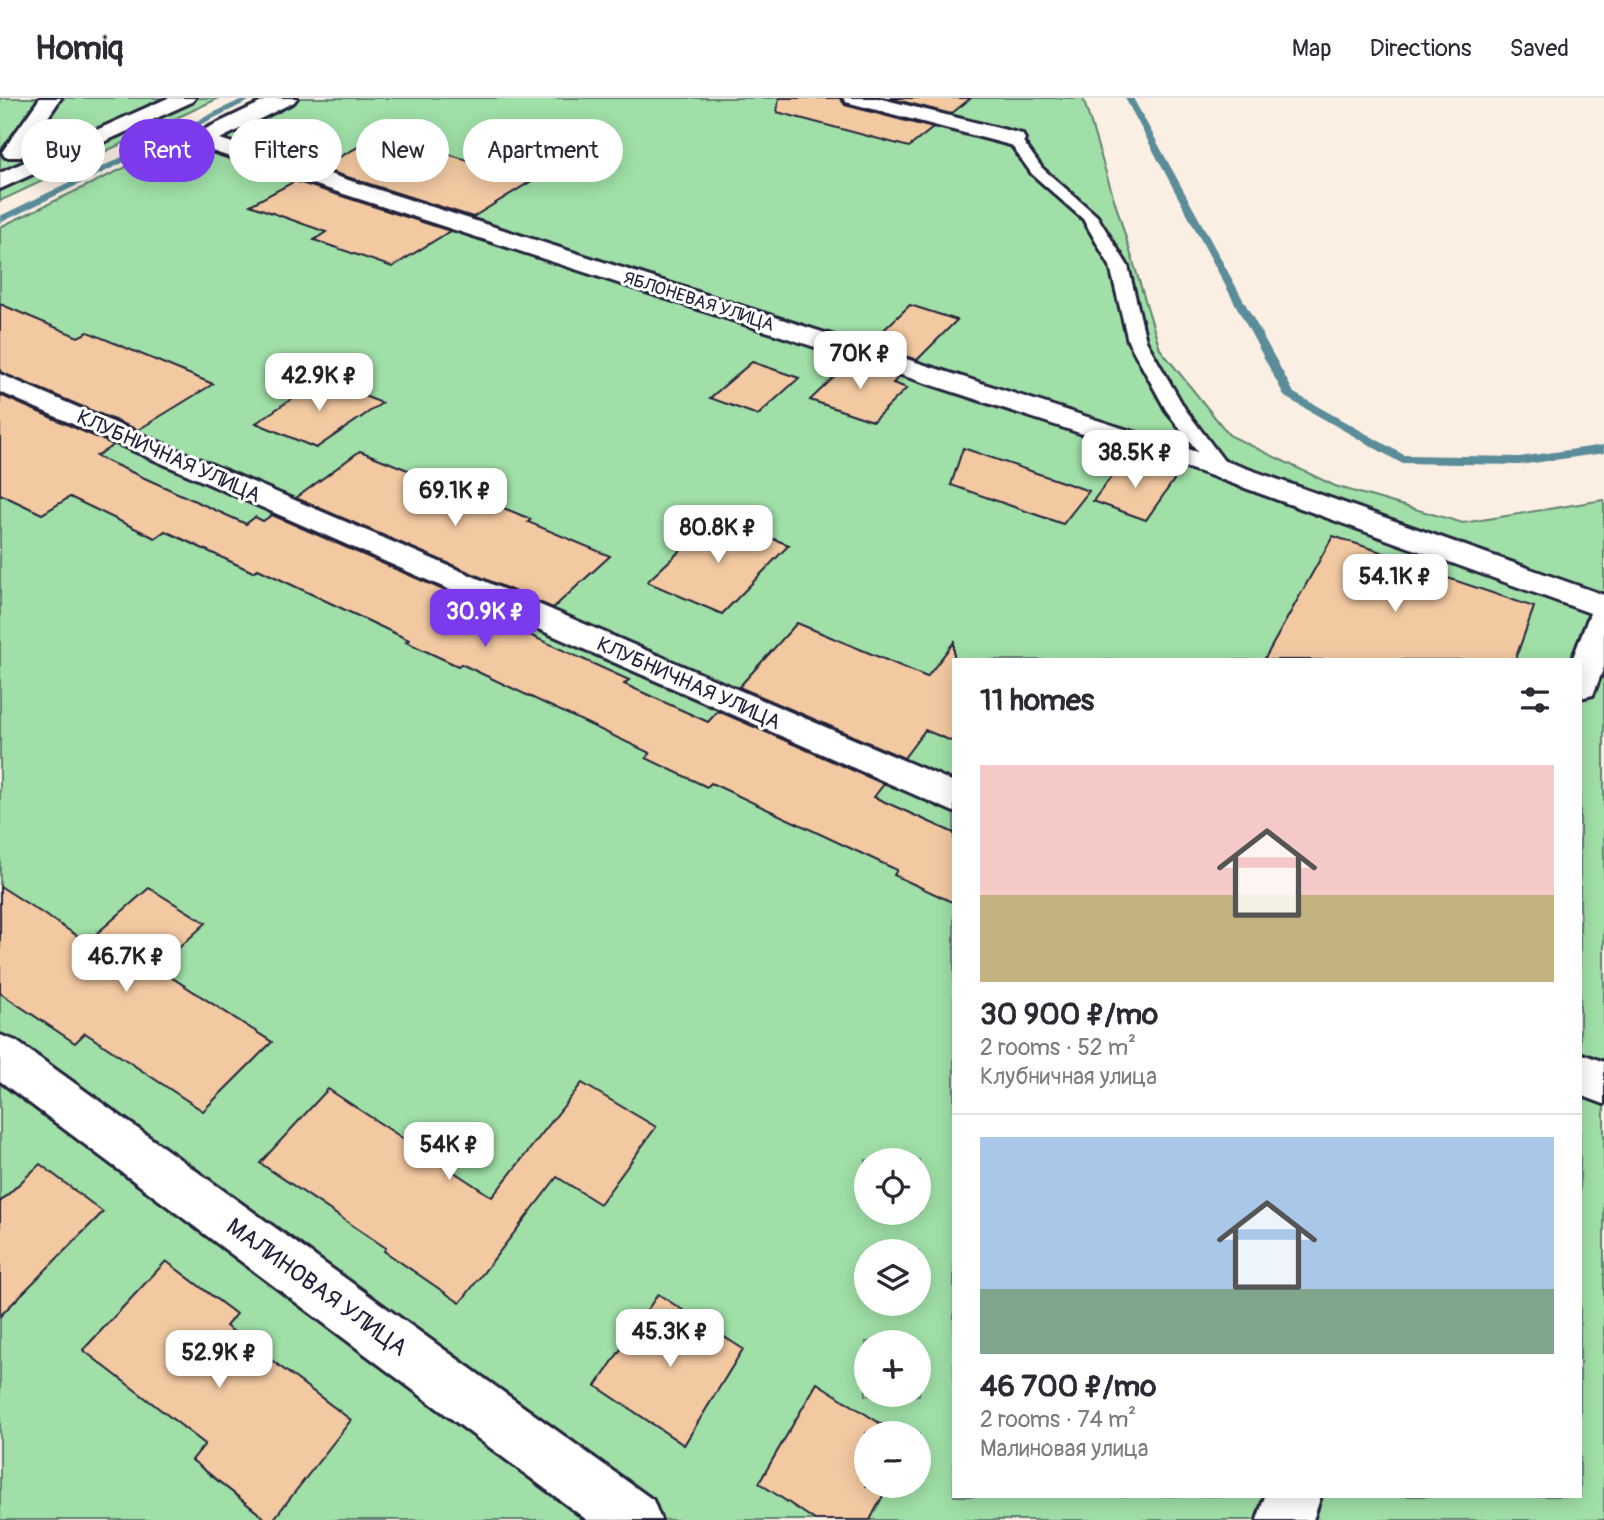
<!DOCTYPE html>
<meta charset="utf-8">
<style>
:root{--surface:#fff;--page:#f7f7f7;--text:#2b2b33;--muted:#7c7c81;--line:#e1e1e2;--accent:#7c3aed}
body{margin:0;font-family:Pangolin,sans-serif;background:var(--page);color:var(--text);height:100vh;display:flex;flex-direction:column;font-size:26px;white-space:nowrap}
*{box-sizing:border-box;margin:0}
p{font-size:23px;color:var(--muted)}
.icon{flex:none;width:38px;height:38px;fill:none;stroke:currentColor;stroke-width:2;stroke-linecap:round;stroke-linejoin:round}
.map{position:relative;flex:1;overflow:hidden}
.panel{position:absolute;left:952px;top:560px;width:630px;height:840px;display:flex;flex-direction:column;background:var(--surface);border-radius:0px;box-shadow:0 4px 18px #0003}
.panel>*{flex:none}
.top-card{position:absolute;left:21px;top:21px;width:665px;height:63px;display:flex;gap:14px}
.controls{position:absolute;left:854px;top:1050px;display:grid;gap:14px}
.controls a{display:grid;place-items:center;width:77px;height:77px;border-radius:50%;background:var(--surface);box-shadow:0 4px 18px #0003;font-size:35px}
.price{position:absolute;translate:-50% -60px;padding:0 16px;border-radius:14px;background:#fff;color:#222;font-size:23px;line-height:46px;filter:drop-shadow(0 2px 4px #0008)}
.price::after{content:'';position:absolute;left:50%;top:42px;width:21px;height:16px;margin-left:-10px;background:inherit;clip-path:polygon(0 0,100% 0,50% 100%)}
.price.current{background:var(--accent);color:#fff}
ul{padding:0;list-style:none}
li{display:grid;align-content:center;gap:14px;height:371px;padding:0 28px}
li+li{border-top:2px solid var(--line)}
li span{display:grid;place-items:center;height:217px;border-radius:0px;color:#555}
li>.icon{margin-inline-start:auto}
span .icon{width:126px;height:126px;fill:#fffc;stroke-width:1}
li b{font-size:30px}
h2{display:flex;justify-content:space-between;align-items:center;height:84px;padding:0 28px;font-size:30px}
.pill{padding:0 24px;border-radius:32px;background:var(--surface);box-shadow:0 4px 18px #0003;font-size:24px;line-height:63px}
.pill.current{background:var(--accent);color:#fff}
header{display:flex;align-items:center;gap:42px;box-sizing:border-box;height:98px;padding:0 35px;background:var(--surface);border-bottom:2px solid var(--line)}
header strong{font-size:33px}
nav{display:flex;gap:38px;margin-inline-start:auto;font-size:24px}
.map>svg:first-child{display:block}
.green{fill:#a0e0a8;stroke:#618172;stroke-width:2;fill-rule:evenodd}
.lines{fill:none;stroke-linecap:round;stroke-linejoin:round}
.stream{fill:#5a8c99;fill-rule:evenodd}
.building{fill:#f3c9a2;stroke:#22223b;stroke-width:2}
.service-casing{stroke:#22223b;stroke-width:6}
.minor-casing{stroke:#22223b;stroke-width:6}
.tertiary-casing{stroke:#22223b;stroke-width:6}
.service{fill:#fff;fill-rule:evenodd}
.minor{fill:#fff;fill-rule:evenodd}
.tertiary{fill:#fff;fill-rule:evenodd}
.labels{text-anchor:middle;stroke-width:6;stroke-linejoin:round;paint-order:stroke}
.far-street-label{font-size:18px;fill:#22223b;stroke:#fff}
.street-label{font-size:21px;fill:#22223b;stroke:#fff}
.near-street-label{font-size:24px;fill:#22223b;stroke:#fff}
</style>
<header>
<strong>Homiq</strong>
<nav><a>Map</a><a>Directions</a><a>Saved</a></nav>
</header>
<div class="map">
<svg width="1604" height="1422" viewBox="0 0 1604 1422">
<rect width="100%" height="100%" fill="#fbefe3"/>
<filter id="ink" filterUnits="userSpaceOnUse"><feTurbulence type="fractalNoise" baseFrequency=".0143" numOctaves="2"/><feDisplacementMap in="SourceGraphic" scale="14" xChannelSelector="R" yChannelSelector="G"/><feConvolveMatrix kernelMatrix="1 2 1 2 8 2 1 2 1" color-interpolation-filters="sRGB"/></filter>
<g filter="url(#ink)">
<g class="green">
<polygon points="0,0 219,0 0,103"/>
<path d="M271,0h812l77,251 69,86 106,51 128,37 141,-23v1020h-1604v-1293zM954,562h626v836h-626zM866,1062h53v53h-53zM866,1153h53v53h-53zM866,1244h53v53h-53zM866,1335h53v53h-53z"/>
</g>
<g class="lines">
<g class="stream">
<polygon points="244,0 255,0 0,125 0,118"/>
<polygon points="1125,0 1133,0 1294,295 1404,357 1519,359 1604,347 1604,355 1519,367 1401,365 1285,299"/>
</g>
</g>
<g class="building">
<polygon points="779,0 840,0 845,7 933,30 909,49 777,14"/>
<polygon points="889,0 971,0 951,16"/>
<polygon points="382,36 533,82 473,119 319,70"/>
<polygon points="295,83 450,133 392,169 314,142 326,134 250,107"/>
<polygon points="0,206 78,239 88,234 213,286 138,332 0,274"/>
<polygon points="910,207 957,222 917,262 869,246"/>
<polygon points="851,263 899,279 893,285 907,290 873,323 810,302"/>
<polygon points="752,264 799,280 758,317 710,300"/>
<polygon points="321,281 382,305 316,350 256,325"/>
<polygon points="0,297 114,347 96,358 246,426 255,419 263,423 272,417 530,530 525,535 629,582 624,586 708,624 718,613 884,686 874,699 954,735 954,805 894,777 897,772 711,685 707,689 646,660 650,655 461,566 458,568 406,544 409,542 258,471 253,474 165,433 155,440 70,399 42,416 0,396"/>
<polygon points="963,350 1089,393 1063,426 951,387"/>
<polygon points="360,353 531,421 528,424 610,458 553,510 296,400"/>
<polygon points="1124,362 1176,379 1146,422 1093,403"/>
<polygon points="716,419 789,447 722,516 647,484"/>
<polygon points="1333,438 1399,460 1397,463 1534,509 1515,562 1264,562"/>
<polygon points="797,525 927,579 954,544 954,644 925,632 904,660 739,589"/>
<polygon points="0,788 87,844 149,790 206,825 157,870 272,944 203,1013 85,935 75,945 0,895"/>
<polygon points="582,985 656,1029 600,1106 557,1079 460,1205 384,1153 386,1150 260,1065 328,991 492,1099"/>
<polygon points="40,1066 103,1114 0,1218 0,1104"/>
<polygon points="166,1163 236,1216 226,1228 351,1322 273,1422 267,1422 192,1362 205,1346 83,1252"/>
<polygon points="658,1196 743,1251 684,1347 596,1288"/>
<polygon points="817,1285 895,1335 866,1335 866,1388 888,1388 870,1422 815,1422 759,1385"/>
</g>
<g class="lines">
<g class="service-casing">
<polygon id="service" points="1014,37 1019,38 1042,70 1097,118 1128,168 1146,243 1185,311 1230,371 1227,375 1213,375 1166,312 1128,243 1110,168 1083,121 1032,76 1007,41"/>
</g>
<g class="minor-casing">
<g id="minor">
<polygon points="40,0 61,0 21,59 5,59 2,54"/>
<polygon points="270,0 297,0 294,4 220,41 1231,365 1604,497 1604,520 1209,377 193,47 190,42 193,37"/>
<polygon points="843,0 878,0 1022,36 1025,41 1022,46 1014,48 846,4"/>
<polygon points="0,276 954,684 954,714 0,294"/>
<polygon points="0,937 16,943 653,1402 661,1422 587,1422 0,983"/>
<polygon points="1580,955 1604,964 1604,1006 1580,997"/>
</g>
</g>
<g class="tertiary-casing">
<g id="tertiary">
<polygon points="168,0 195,0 192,4 0,91 0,75"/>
<polygon points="1604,507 1604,569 1593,597 1580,600 1580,562 1572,562 1592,510"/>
<polygon points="1265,1398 1321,1398 1313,1422 1257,1422"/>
</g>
</g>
<use href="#service" class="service"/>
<use href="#minor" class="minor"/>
<use href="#tertiary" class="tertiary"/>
</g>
</g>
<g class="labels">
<g class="far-street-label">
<text transform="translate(699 203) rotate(18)" y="6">ЯБЛОНЕВАЯ УЛИЦА</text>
</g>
<g class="street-label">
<text transform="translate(169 358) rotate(24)" y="7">КЛУБНИЧНАЯ УЛИЦА</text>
<text transform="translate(689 585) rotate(24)" y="7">КЛУБНИЧНАЯ УЛИЦА</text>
</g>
<g class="near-street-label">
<text transform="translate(317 1189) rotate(36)" y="8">МАЛИНОВАЯ УЛИЦА</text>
</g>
</g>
</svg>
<div class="controls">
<a><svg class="icon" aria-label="locate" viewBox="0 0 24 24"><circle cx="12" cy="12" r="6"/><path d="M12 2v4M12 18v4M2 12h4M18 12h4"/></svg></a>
<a><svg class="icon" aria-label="layers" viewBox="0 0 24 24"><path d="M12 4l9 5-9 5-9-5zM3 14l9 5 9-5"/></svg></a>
<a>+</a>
<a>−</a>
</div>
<b class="price" style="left:860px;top:293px">70K ₽</b>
<b class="price" style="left:319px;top:315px">42.9K ₽</b>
<b class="price" style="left:1135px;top:392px">38.5K ₽</b>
<b class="price" style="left:455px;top:430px">69.1K ₽</b>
<b class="price" style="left:718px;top:467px">80.8K ₽</b>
<b class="price" style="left:1395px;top:516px">54.1K ₽</b>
<b class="price current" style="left:485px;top:551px">30.9K ₽</b>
<b class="price" style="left:126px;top:896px">46.7K ₽</b>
<b class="price" style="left:449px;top:1084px">54K ₽</b>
<b class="price" style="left:670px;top:1271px">45.3K ₽</b>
<b class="price" style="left:219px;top:1292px">52.9K ₽</b>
<div class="top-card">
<a class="pill">Buy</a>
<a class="pill current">Rent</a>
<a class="pill">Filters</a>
<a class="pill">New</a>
<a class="pill">Apartment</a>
</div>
<section class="panel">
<h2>11 homes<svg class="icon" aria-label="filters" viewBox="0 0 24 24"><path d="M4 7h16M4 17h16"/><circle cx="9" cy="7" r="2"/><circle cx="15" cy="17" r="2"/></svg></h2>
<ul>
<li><span style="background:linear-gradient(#f6c9c9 60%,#c2b280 0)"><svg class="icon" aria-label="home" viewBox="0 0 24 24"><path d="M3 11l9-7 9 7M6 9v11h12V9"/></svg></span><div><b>30 900 ₽/mo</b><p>2 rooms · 52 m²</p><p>Клубничная улица</p></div></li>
<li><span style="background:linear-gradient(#a9c7e8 70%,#7fa58c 0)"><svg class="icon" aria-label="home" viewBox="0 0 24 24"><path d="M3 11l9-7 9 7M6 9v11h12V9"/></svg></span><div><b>46 700 ₽/mo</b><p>2 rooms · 74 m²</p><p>Малиновая улица</p></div></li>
</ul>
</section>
</div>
